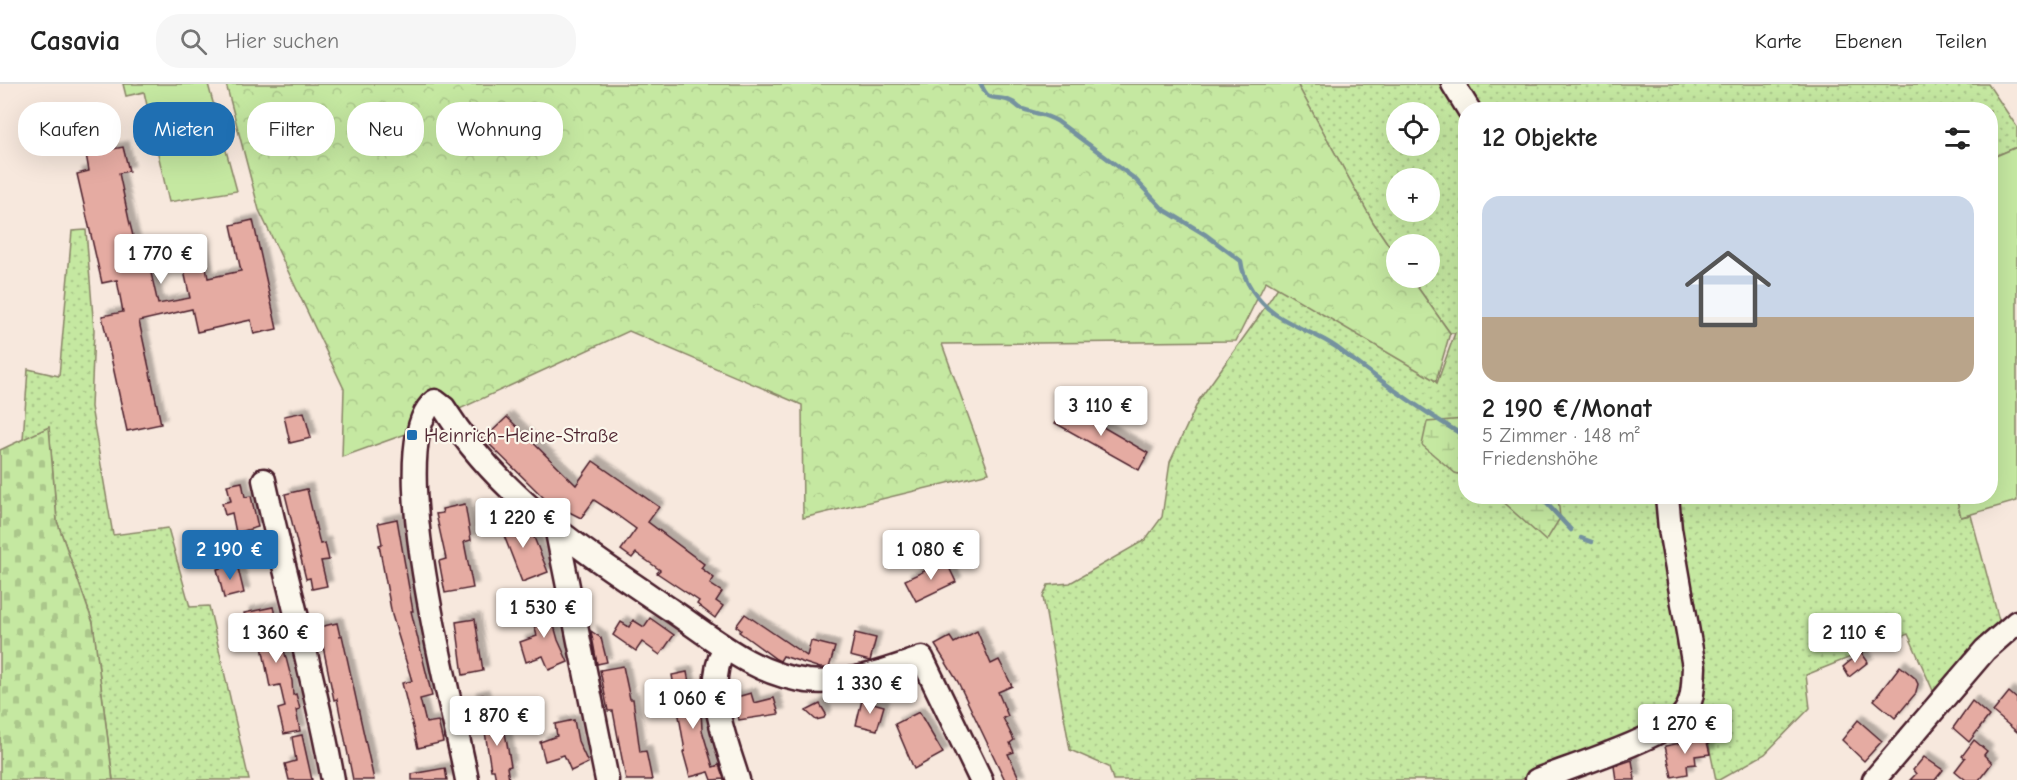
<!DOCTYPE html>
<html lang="de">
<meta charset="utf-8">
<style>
:root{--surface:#fff;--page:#f6f6f6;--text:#222;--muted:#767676;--line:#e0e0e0;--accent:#1f6fb2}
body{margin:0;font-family:"Comic Neue",sans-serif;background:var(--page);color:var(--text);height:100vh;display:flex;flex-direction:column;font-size:22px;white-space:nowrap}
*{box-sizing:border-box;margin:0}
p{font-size:20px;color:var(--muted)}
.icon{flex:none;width:33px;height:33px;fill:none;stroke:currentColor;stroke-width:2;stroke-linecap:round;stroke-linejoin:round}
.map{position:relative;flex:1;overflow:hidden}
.details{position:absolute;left:1458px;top:18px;width:540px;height:402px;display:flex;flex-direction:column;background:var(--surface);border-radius:24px;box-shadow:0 6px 24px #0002}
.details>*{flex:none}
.top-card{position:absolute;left:18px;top:18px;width:570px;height:54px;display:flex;gap:12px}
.controls{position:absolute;left:1386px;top:18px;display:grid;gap:12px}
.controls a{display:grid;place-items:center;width:54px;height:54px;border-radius:50%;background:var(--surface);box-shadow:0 6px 24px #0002;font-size:30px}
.price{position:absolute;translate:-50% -51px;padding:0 14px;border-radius:6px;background:#fff;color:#222;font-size:20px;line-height:39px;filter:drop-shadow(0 2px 3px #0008)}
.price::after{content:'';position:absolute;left:50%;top:36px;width:18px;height:14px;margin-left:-9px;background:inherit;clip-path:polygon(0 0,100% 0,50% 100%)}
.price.selected{background:var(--accent);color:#fff}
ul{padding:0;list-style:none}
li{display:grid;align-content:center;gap:12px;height:318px;padding:0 24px}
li+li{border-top:2px solid var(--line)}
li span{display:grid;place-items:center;height:186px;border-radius:18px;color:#555}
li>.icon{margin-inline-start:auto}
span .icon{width:108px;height:108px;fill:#fffc;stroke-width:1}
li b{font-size:26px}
h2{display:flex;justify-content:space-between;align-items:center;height:72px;padding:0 24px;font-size:26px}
.chip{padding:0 21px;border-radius:24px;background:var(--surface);box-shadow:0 6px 24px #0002;font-size:21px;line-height:54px}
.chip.selected{background:var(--accent);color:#fff}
header{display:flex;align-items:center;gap:36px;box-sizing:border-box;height:84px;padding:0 30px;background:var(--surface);border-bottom:2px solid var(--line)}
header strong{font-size:28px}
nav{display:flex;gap:33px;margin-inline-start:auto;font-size:21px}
.search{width:420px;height:54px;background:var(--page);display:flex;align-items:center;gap:15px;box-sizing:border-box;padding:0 21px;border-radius:24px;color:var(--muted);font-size:22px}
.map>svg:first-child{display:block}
.grass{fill:url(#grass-dots);stroke:#888466;stroke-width:1.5;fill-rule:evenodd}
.forest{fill:url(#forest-crowns);stroke:#888466;stroke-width:1.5}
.wetland{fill:url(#wetland-marsh);stroke:#888466;stroke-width:1.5}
.cemetery{fill:url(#cemetery-stones);stroke:#888466;stroke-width:1.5}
.garden{fill:#c5e8a1;stroke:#888466;stroke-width:1.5}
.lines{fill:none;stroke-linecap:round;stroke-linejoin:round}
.stream{stroke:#74929f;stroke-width:4.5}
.building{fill:#e5aba2;stroke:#4a1f2b;stroke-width:1.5;filter:url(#shadow)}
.minor-casing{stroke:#4a1f2b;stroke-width:27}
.minor{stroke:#fbf7ec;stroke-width:22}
.poi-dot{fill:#1f6fb2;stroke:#fbf7ec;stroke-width:2}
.labels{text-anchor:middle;stroke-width:4.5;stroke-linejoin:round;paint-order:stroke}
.poi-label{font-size:20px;fill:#4a1f2b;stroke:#fbf7ec;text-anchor:start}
</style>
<header>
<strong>Casavia</strong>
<div class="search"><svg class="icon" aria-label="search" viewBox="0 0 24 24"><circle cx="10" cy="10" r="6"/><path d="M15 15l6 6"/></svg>Hier suchen</div>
<nav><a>Karte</a><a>Ebenen</a><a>Teilen</a></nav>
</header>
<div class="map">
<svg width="2017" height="696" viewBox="0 0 2017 696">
<defs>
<pattern id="grass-dots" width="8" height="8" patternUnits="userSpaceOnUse" patternTransform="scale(1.5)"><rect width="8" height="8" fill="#c5e8a1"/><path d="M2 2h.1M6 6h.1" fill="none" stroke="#abc78b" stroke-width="1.8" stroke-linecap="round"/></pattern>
<pattern id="forest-crowns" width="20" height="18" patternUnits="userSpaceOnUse" patternTransform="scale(1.5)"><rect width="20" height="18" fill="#c5e8a1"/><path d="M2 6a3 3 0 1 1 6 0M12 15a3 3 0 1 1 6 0" fill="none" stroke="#abc78b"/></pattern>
<pattern id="wetland-marsh" width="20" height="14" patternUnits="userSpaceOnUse" patternTransform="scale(1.5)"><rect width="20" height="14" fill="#c5e8a1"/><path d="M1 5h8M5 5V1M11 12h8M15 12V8" fill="none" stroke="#abc78b"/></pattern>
<pattern id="cemetery-stones" width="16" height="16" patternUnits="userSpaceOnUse" patternTransform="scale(1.5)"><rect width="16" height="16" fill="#c5e8a1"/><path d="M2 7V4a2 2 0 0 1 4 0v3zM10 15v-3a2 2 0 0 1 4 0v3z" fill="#abc78b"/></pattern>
<filter id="shadow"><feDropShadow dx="5.5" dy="-5.5" stdDeviation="1.5" flood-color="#0004"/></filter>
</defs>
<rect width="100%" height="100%" fill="#f7e8dd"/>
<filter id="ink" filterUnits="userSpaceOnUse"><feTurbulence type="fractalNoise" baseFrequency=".0167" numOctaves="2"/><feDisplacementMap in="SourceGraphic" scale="12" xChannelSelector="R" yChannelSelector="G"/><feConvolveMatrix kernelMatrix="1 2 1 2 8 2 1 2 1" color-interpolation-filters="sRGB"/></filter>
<g filter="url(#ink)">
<g class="grass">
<path d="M1297,0h691l29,43v20l-26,11 -1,-48h-524v386l490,1 5,20 10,-2 30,113 -67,65 -26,-59 -102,41 4,33 -45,46 -46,26h-3l-14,-69 -182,69h-407l-4,-13 -39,-17 -27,-153 5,-12 22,-2 75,-43 17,-23 8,-55 29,-62 58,-81 47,-71 133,135 18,-50h-5l-39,-55h19v-34h-34v12l-23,-34zM1396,28h34v34h-34zM1396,94h34v34h-34z"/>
<polygon points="86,146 94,246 91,323 113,451 168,444 190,523 209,522 249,696 113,696 93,539 57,437 49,344 23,356 28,285 59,292 72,147"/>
</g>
<polygon class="forest" points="226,0 1297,0 1373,138 1396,172 1396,194 1411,194 1450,249 1436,297 1266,197 1236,257 942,260 989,389 803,434 802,321 629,247 403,351 342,373 344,305 259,126"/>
<g class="wetland">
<polygon points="1465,335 1466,335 1465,392 1455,389 1422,361 1427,338"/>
<polygon points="1497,413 1558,413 1560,434 1546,457"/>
</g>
<polygon class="cemetery" points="49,343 57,437 93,539 113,696 0,696 0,366"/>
<g class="garden">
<polygon points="123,0 208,0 237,107 169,118 144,8 126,12"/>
<polygon points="2017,63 2017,417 1961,433 1956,413 1990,412 1991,74"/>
</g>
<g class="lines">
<g class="stream">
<path d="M981,0c8,21 16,10 31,18 3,1 5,4 8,6 13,5 25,6 37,13l78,58 28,30 43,26 35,26c2,20 17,41 34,53 19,13 42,20 61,33 42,32 84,63 130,90"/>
<polyline points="1540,412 1571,446"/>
<polyline points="1581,454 1592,458"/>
</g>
</g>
<g class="building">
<polygon points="123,63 129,87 119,89 129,136 138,172 147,171 158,220 190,214 179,164 201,159 208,194 241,187 231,141 253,136 277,245 254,250 251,236 197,248 192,225 139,237 161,340 127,347 102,232 123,228 117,196 102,199 77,90 89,87 86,70"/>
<polygon points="1065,321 1148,369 1139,386 1055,339"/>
<polygon points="304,328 311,354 290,359 284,332"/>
<polygon points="507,333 576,401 593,377 659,423 648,438 704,480 701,484 714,494 710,500 722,508 716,517 723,522 715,534 697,520 699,517 657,489 660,486 636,469 632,474 621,466 636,445 614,429 594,416 581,434 547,417 484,355"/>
<polygon points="242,398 245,413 251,412 258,443 236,449 232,429 225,431 222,419 231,417 227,401"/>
<polygon points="307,405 320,460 325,459 329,476 321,477 327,502 312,505 310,494 306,495 285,410"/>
<polygon points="465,420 471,456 464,458 473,504 445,509 439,477 446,475 436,430 443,429 442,425"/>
<polygon points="502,428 526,448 531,446 548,488 522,498 503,449 506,448 496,440"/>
<polygon points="397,435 413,527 411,527 432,612 420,615 426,639 438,637 443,658 418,664 402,599 412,597 392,531 379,461 382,460 378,439"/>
<polygon points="946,477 956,498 916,517 905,496"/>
<polygon points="237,480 244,509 224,514 217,485"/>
<polygon points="546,513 558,556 568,578 549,586 543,572 526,578 520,558 537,552 533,537 538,536 533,516"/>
<polygon points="273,523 292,597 293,611 296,610 300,625 296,626 300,647 284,650 278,625 285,623 280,601 270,603 259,547 249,550 244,529"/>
<polygon points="745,530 807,572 811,557 835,563 829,584 820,584 783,572 780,577 776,575 739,548 741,546 736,542"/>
<polygon points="650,534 674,551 660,571 642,558 636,567 613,551 621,538 629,543 633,536 644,543"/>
<polygon points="475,535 483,587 463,591 456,538"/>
<polygon points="337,539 340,552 342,551 374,696 353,696 337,615 334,616 319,543"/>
<polygon points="591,547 601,554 607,578 597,580"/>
<polygon points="977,547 991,580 999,576 1012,602 998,608 1008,632 1003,634 1014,656 1010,659 1014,668 1008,670 1020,696 1005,696 958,598 935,561 950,553 954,559"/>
<polygon points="855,549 876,554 870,577 850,572"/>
<polygon points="1861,568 1868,578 1849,593 1843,583"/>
<polygon points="623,582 630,615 633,615 640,668 646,667 652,696 626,696 613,627 608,627 600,586"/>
<polygon points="1900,582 1915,594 1918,600 1916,609 1895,634 1874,616"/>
<polygon points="687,588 691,609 694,608 701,625 702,646 713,683 719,681 724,695 712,696 709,688 690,693 683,668 685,667 672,591"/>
<polygon points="2009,608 2017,615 2017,648 1993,628"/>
<polygon points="751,609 754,619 774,614 779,630 739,636 733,614"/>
<polygon points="483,611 487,626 473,628 471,614"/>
<polygon points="862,616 884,622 877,646 856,641"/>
<polygon points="1972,617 1989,632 1969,658 1953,644"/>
<polygon points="820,620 826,630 824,634 816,636 806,627"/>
<polygon points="919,628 943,669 914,685 895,640"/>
<polygon points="502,632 511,682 507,683 509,696 496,696 494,686 491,686 483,635"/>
<polygon points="574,636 578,657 588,679 571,687 564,671 545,677 540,658 557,652 555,640"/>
<polygon points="1858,636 1882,657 1864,677 1842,656"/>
<polygon points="302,651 312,696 289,696 285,680 296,677 292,653"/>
<polygon points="1706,654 1710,670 1695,672 1696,680 1687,681 1688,690 1672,693 1665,662"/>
<polygon points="1974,656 1987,667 1984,671 1992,679 1979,696 1966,696 1955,687 1965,674 1962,672"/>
<polygon points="1924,673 1943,686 1935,696 1910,696 1916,690 1913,686"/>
<polygon points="1632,676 1635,696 1616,696 1614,682"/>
<polygon points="445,684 447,696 412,696 412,690"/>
</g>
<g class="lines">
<g class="minor-casing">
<g id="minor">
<polyline points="1453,0 1469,26"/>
<path d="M264,396c22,101 51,199 69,300"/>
<polyline points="557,448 607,696"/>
<path d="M724,565c-21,40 2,91 14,131"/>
<path d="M467,696c-12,-66 -88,-337 -32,-379l9,7c57,91 140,143 227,202 43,29 82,64 136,71 40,4 78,-10 115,-23l59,122"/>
<path d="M1537,696c31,-12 127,-43 145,-64 12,-13 11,-33 12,-49l-24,-138 -3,-33"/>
<polyline points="1874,696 1985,566 2017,538"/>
</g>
</g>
<use href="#minor" class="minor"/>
</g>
</g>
<rect class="poi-dot" x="406" y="345" width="12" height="12" rx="3"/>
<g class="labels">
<g class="poi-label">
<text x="424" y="358">Heinrich-Heine-Straße</text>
</g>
</g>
</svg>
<div class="controls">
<a><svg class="icon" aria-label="locate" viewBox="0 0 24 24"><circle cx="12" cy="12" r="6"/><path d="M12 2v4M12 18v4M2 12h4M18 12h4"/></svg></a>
<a>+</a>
<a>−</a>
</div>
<b class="price" style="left:161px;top:201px">1 770 €</b>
<b class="price" style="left:1101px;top:353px">3 110 €</b>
<b class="price" style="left:523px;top:465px">1 220 €</b>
<b class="price selected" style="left:230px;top:497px">2 190 €</b>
<b class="price" style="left:931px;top:497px">1 080 €</b>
<b class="price" style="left:544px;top:555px">1 530 €</b>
<b class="price" style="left:276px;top:580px">1 360 €</b>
<b class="price" style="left:1855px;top:580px">2 110 €</b>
<b class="price" style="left:870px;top:631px">1 330 €</b>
<b class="price" style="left:693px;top:646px">1 060 €</b>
<b class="price" style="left:497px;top:663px">1 870 €</b>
<b class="price" style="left:1685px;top:671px">1 270 €</b>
<div class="top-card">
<a class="chip">Kaufen</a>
<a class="chip selected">Mieten</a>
<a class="chip">Filter</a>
<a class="chip">Neu</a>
<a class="chip">Wohnung</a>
</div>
<section class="details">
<h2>12 Objekte<svg class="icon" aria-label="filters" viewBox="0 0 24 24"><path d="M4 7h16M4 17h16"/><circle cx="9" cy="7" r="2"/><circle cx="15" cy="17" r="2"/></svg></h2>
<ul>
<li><span style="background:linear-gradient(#c9d6e8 65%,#b9a48a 0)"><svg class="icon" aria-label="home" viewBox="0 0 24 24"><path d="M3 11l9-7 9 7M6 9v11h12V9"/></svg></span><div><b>2 190 €/Monat</b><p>5 Zimmer · 148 m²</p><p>Friedenshöhe</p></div></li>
</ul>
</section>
</div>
